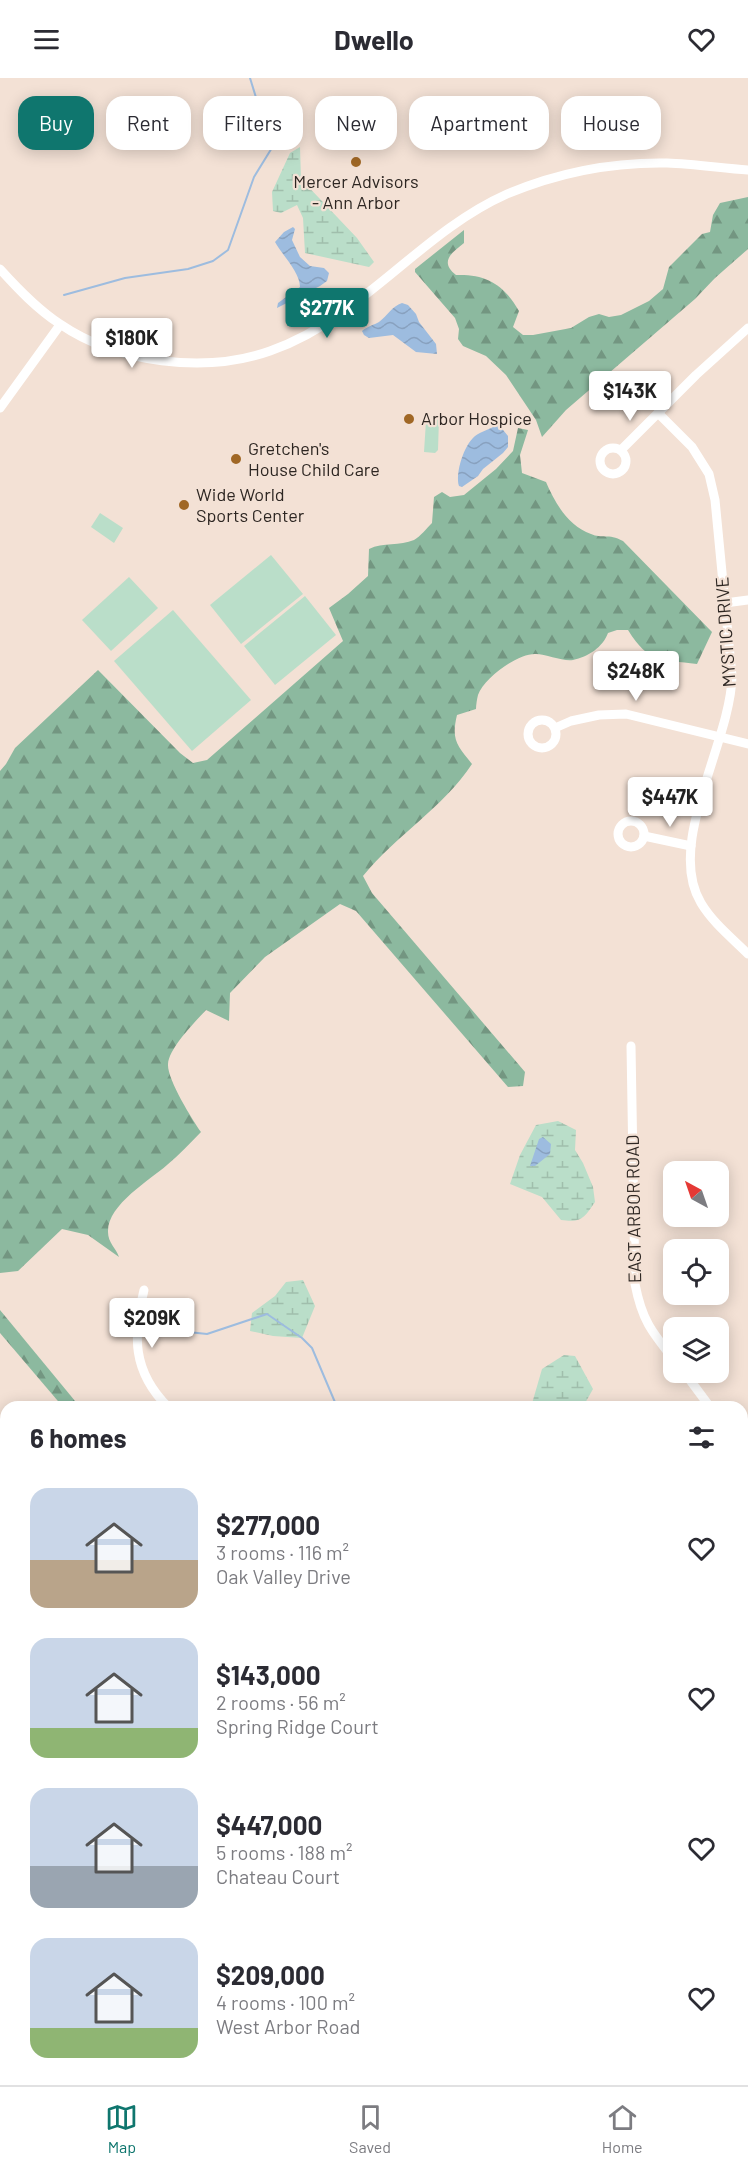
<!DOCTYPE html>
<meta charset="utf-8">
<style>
:root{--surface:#fff;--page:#f7f7f7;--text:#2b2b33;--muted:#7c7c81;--line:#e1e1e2;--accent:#0f766e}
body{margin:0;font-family:Barlow,sans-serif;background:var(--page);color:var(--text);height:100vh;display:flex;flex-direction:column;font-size:22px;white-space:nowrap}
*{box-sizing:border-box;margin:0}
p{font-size:20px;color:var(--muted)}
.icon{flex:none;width:33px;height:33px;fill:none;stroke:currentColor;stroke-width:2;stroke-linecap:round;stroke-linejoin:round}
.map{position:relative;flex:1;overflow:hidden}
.side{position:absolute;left:0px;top:1323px;width:748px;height:684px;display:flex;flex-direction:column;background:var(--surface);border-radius:18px 18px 0 0;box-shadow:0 3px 15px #0003}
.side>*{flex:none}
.banner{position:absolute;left:18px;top:18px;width:712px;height:54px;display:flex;gap:12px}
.needle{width:39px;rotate:320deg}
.tools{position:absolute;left:663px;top:1083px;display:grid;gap:12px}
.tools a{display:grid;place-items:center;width:66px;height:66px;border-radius:12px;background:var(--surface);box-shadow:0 3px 15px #0003;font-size:30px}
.price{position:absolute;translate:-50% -51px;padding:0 14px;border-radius:6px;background:#fff;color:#222;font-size:20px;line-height:39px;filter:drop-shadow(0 2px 3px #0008)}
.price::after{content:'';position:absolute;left:50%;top:36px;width:18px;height:14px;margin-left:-9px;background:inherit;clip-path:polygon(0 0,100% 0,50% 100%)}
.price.on{background:var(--accent);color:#fff}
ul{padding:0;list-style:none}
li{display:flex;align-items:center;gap:18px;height:150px;padding:0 30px}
li span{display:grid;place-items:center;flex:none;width:168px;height:120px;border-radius:18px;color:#555}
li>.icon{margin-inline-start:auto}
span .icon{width:72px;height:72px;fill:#fffc;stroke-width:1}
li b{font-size:26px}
h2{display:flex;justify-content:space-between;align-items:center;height:72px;padding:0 30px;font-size:26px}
.tag{padding:0 21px;border-radius:18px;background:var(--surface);box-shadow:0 3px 15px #0003;font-size:21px;line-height:54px}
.tag.on{background:var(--accent);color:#fff}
header{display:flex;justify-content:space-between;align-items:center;height:78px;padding:0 30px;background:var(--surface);font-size:27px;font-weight:700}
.menu{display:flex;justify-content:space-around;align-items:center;height:84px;border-top:2px solid var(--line);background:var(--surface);font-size:16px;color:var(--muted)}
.menu a{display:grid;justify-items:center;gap:3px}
.menu .on{color:var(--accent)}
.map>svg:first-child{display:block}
.forest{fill:url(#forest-firs)}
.wetland{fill:url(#wetland-marsh)}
.garden{fill:#badec9}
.water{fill:url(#water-waves)}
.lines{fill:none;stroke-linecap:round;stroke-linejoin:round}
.stream{stroke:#9dbcdf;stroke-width:2}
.minor{stroke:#fff;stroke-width:9}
.poi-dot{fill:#a06725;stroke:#f3e1d5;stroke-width:2}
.labels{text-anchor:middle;stroke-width:4.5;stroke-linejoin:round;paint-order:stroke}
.poi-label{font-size:18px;fill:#2d2622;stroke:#f3e1d5;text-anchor:start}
.street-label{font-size:18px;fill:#2d2622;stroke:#f3e1d5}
</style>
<header><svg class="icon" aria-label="menu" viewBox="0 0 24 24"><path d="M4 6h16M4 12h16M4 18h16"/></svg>Dwello<svg class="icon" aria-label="heart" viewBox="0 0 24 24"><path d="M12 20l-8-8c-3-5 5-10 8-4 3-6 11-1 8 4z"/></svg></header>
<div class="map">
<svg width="748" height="2007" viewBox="0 0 748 2007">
<defs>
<pattern id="forest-firs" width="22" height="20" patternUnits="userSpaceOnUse" patternTransform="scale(1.5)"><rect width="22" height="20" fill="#8cb99f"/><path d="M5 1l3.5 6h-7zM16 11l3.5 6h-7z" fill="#739681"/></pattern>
<pattern id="wetland-marsh" width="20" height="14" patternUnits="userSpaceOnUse" patternTransform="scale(1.5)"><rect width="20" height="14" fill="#badec9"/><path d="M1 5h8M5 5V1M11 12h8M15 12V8" fill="none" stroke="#a0beac"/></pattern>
<pattern id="water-waves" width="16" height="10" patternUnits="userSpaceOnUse" patternTransform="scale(1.5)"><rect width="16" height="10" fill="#9dbcdf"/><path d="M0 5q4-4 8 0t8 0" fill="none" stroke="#88a1bf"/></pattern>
</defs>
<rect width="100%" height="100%" fill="#f3e1d5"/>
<g class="forest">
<path d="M748,119v52l-33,29 -20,21 -129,111 -24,27 -6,-17 -30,-45 -20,-19 -23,-10 -5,-7 1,-10 -4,-11 -40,-46v-3l49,-39v13c-14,11 -24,19 -8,32 31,-1 48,10 63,36l-6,16 10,8h10l38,-7 18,-11 10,-3 10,3 12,-2 28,-14 14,-12 6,-22 33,-33 8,-2 3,-17 7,-12z"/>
<path d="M518,350l10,2 -8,25 2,18 24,9c9,21 22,44 45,52 11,5 17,-1 32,7l89,91 -15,32c-36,-5 -48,0 -69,-34h-11l-9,3c-5,14 -20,24 -35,27 -9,2 -27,-6 -37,-6 -18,-1 -52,24 -58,41 -1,4 -2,10 -2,14l-19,6c-6,25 0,30 15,49 -29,44 -76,71 -109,112l9,17 153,179 -2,14 -15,1 -152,-176 -16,-7 -75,53 -35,36 -1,28 -23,-11c-11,12 -37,38 -38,54 -1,15 24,55 33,68 -11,11 -22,23 -34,33 -17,15 -60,40 -59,67 0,11 8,16 11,25l-31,-22 -26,-6 -44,42 -18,2v-502l6,-7 9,-16 83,-78 82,83 13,10 14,-3 136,-119 -14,-33 19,-14 20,-18 1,-27c14,-7 31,-3 45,-9 6,-3 13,-12 18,-17l2,-26 8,-5 8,5 14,-2 32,-26 17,-18z"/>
<polygon points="0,1232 80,1329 63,1329 0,1255"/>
<polygon points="0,1509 6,1514 6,2001 84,2001 77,2007 0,2007"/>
</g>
<g class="wetland">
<polygon points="300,69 301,101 357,160 374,184 369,189 305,175 303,140 297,127 281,135 273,133 272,114 290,75"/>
<path d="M558,1043l18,9 -1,20 8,13 10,24 2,15c-11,16 -13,21 -34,18l-19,-23 -32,-13 10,-29 16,-30z"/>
<polygon points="303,1202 315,1228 302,1260 273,1258 250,1253 252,1235 275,1218 286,1204"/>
<polygon points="564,1277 575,1278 593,1311 584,1327 531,1329 542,1291"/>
</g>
<g class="garden">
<polygon points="431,338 439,340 438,372 435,375 424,374 426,343 431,343"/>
<polygon points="100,435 123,450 114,465 91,449"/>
<polygon points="271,477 303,516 241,566 210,527"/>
<polygon points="129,499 158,530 111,573 82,542"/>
<polygon points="305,518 336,557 275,607 244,568"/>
<polygon points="173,532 251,622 192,673 114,583"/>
</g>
<g class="water">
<path d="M293,149l2,2 -3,11 8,17 10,9 14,2 5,5 -2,8 -7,5 -43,22 1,-5 22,-16c0,-15 -18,-32 -25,-45l9,-10z"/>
<path d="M402,225l6,2 8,9 3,8 17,22 1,10 -21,-2 -23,-17 -24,3 -5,-3 -2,-4c6,-5 12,-6 17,-9 8,-6 13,-16 23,-19z"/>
<path d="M497,347h2l9,11v11l-5,6 -20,16 -5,7 -16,11 -3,-1c-4,-13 5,-41 16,-50 7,-5 15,-7 22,-11z"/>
<polygon points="543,1059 551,1066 550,1076 535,1088 530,1088 539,1061"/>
</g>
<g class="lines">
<g class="stream">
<polyline points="64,217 125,200 188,191 213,183 228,172 254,99 278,60 258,26 250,0"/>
<polyline points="160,1251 207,1256 267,1236 302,1260 312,1270 337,1329"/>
</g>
<g class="minor">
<path d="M0,191c18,20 37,40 60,55 57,39 145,50 210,27 26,-9 49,-22 71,-38 56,-39 103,-91 166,-119 50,-21 105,-32 160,-31 27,1 54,5 81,7"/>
<polyline points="0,330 60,247"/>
<path d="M658,335l34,34 17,27 6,26 17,176c-1,66 -67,168 -31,227 12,20 31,35 47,51"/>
<circle cx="613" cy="383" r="13"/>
<polyline points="621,372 696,297 748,250"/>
<polyline points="725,525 748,522"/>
<circle cx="542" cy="656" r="14"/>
<polyline points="555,650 571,643 599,637 626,636 748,666"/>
<circle cx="631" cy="756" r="13"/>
<polyline points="644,758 691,768"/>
<path d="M631,968l4,238c7,36 16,47 39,76"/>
<path d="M144,1212c-11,46 -12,81 24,117"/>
<polyline points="684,1294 710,1329"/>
<polyline points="742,1374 748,1382"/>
<polyline points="0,1383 6,1390"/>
<polyline points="742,1462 748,1457"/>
<polyline points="116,2007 123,2001"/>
</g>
</g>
<g class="poi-dot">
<circle cx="356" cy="84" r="6"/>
<circle cx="409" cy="341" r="6"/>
<circle cx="236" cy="381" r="6"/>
<circle cx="184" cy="427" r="6"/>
</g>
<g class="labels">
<g class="poi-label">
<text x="356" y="110" text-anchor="middle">Mercer Advisors<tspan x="356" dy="21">- Ann Arbor</tspan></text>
<text x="421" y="347">Arbor Hospice</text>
<text x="248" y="377">Gretchen's<tspan x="248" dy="21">House Child Care</tspan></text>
<text x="196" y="423">Wide World<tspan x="196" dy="21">Sports Center</tspan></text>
</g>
<g class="street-label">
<text transform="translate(726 554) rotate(-94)" y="6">MYSTIC DRIVE</text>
<text transform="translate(634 1131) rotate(-91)" y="6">EAST ARBOR ROAD</text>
</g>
</g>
</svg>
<div class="tools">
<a><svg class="needle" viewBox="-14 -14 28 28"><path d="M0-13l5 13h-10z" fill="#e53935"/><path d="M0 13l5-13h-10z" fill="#7c7c81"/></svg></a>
<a><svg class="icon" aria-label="locate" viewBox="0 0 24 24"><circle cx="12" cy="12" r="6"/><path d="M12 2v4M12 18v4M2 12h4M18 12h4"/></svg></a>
<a><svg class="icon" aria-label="layers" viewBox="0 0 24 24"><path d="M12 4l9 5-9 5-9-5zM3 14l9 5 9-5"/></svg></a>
</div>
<b class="price on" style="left:327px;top:261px">$277K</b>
<b class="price" style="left:132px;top:291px">$180K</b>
<b class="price" style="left:630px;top:344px">$143K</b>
<b class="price" style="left:636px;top:624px">$248K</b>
<b class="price" style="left:670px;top:750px">$447K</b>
<b class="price" style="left:152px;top:1271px">$209K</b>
<div class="banner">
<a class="tag on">Buy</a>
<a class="tag">Rent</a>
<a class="tag">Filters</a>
<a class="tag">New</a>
<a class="tag">Apartment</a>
<a class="tag">House</a>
</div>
<section class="side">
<h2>6 homes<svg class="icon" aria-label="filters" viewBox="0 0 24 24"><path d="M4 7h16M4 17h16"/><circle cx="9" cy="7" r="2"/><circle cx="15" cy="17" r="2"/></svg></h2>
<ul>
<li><span style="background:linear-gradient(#c9d6e8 60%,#b9a48a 0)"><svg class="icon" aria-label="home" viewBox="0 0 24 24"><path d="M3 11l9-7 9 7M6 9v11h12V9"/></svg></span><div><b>$277,000</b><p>3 rooms · 116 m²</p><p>Oak Valley Drive</p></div><svg class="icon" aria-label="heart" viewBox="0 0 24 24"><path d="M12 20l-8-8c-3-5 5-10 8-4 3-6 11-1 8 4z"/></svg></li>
<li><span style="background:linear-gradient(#c9d6e8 75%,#8fb573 0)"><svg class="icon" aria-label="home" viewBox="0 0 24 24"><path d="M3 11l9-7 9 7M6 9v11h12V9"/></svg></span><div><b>$143,000</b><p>2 rooms · 56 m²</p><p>Spring Ridge Court</p></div><svg class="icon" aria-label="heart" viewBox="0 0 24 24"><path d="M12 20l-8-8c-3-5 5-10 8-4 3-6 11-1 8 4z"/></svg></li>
<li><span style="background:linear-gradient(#c9d6e8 65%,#9aa5b1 0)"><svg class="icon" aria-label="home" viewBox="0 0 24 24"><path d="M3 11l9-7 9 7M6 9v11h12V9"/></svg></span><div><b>$447,000</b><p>5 rooms · 188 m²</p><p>Chateau Court</p></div><svg class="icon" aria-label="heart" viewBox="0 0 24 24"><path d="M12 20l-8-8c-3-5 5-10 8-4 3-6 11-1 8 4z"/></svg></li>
<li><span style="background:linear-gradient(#c9d6e8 75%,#8fb573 0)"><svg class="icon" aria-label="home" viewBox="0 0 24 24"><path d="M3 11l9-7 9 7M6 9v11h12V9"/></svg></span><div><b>$209,000</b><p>4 rooms · 100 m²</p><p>West Arbor Road</p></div><svg class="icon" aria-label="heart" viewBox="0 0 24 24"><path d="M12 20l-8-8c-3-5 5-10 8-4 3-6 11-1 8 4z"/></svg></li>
</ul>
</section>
</div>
<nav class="menu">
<a class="on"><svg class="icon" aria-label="map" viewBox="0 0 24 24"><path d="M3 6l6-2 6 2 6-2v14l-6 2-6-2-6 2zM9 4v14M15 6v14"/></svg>Map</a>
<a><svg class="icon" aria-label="saved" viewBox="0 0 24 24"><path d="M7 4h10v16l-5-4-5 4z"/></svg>Saved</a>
<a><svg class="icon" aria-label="home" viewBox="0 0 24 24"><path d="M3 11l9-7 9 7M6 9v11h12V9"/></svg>Home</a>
</nav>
